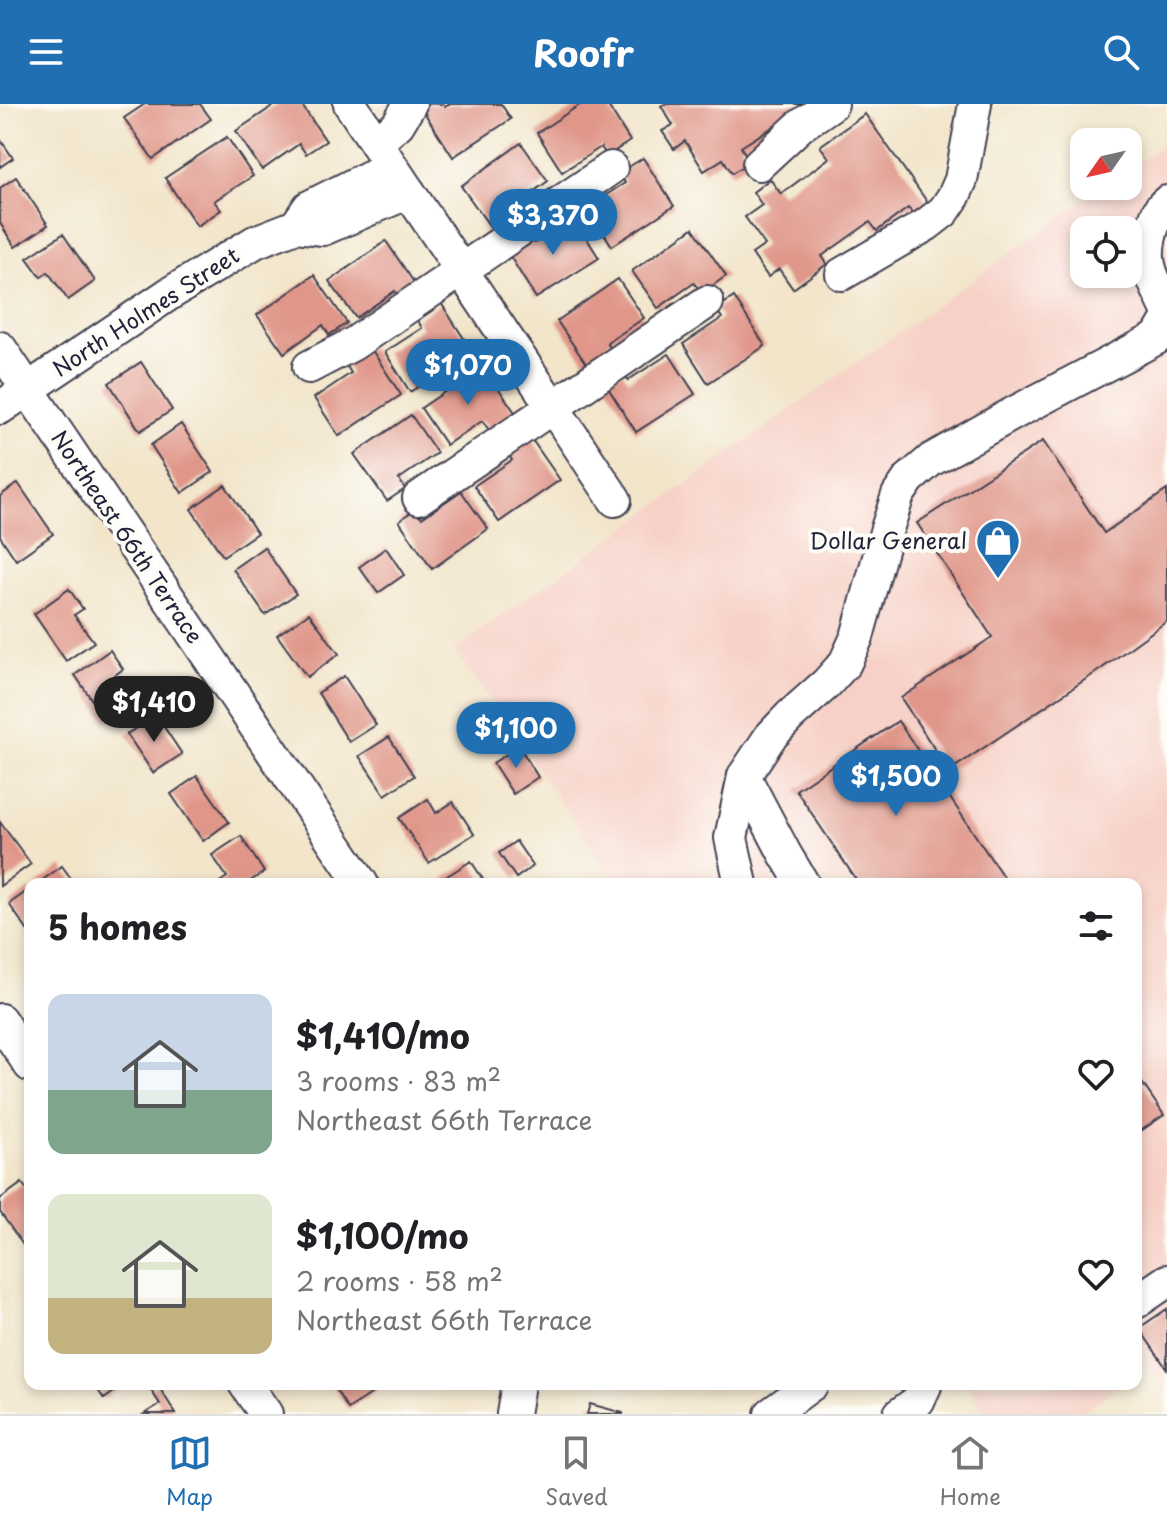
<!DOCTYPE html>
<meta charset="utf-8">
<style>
:root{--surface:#fff;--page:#f2f2f2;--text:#202124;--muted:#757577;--line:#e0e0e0;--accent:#1f6fb2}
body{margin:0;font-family:"Playpen Sans",sans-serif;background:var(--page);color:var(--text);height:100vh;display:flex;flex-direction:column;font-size:30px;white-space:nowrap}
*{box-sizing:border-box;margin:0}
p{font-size:26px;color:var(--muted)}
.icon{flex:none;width:44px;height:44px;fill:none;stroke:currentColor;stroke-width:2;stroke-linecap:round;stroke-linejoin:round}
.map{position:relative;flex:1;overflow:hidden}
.sheet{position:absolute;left:24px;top:774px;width:1118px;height:512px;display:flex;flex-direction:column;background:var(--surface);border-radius:16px;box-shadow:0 4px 12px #0003}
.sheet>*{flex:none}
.needle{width:52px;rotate:236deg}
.controls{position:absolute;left:1070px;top:24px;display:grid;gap:16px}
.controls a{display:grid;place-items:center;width:72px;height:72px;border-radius:16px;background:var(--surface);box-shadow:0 4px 12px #0003;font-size:40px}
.price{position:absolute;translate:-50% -68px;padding:0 18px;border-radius:28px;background:var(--accent);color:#fff;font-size:26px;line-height:52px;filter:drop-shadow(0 2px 4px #0008)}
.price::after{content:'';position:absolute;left:50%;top:48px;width:24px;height:18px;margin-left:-12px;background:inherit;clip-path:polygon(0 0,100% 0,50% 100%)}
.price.active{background:#222;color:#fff}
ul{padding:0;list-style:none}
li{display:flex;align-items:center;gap:24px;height:200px;padding:0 24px}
li span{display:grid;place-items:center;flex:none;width:224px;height:160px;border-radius:16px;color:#555}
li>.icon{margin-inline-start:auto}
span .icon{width:96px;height:96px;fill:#fffc;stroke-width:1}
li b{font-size:34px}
h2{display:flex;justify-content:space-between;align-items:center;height:96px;padding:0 24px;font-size:34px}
header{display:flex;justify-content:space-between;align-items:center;height:104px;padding:0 24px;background:var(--accent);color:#fff;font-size:36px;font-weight:700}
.tabs{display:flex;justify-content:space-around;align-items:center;height:112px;border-top:2px solid var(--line);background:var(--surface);font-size:22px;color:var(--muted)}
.tabs a{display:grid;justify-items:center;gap:4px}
.tabs .active{color:var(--accent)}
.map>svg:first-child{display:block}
.built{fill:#f7d1c7;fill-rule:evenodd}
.building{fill:#e09689}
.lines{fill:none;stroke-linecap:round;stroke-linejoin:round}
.minor-casing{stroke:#413f50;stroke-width:36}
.minor{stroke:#fff;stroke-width:32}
.labels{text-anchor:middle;stroke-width:8;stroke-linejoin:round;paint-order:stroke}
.street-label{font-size:22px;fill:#22223b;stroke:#fdfcf7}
.poi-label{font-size:22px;fill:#22223b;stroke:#fdfcf7;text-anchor:end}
</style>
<header><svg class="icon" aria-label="menu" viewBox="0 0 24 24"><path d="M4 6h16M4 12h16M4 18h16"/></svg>Roofr<svg class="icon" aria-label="search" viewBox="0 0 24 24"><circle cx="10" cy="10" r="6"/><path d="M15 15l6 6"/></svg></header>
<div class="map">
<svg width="1167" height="1310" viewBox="0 0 1167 1310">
<rect width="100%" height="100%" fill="#fdfcf7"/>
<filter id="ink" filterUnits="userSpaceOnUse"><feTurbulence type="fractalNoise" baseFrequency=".0125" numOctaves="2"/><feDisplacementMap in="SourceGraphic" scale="16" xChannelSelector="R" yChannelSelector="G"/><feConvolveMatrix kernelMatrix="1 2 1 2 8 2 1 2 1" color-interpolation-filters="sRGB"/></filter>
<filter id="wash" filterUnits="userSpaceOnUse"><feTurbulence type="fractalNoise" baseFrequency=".006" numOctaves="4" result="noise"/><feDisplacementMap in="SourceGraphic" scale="32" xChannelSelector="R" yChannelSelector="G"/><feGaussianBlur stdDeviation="1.8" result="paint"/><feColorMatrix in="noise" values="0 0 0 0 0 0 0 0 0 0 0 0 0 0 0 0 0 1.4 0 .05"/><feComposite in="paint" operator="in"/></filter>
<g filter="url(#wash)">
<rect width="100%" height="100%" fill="#f2e5ca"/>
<g class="built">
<path d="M1167,37v1254l-18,-28 -13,8v-491h-518l-164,-234 650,-464h24v-17zM1084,126h44v44h-44z"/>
<polygon points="966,1280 1123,1280 1078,1310 987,1310"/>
</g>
<g id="blocks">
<g class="building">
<polygon points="145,0 200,0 211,15 153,55 124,14"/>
<polygon points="276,0 301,0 326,37 306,50 299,40 262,66 236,27"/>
<polygon points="429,0 443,0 445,2 448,0 501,0 511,15 453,53 422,5"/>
<polygon points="581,0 607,0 630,37 607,52 601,43 562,68 537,29"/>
<polygon points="665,0 809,0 741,43 750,58 732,69 723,55 704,67 685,37 674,45 662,27 673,21 661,2"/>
<polygon points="865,10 928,99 913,109 908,104 877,127 870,118 822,152 827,160 793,185 779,165 768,173 752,150 765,141 745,113 762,101 753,88 770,75 781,90 829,54 820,42"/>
<polygon points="227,33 253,72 214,97 221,106 197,122 165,74"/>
<polygon points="0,35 13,54 0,63"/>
<polygon points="521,39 548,77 511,104 517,112 494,128 461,82"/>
<polygon points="643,54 674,102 612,142 587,103 625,79 619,69"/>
<polygon points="16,73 48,121 15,143 0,119 0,84"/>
<polygon points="574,114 599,154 536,194 506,146 529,131 535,139"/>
<polygon points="693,124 726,172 702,189 694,179 658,204 632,167"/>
<polygon points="63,130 95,177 68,196 48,168 41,173 27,154"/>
<polygon points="386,137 419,186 402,197 395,187 356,214 329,177"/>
<polygon points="314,171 347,219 329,231 323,221 284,249 257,211"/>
<polygon points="618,175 644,214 607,239 613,248 589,264 557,217"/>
<polygon points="734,193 765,242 708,279 683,240 722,214 716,205"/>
<polygon points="441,199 472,247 410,288 385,248 422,224 417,215"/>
<polygon points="370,243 401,291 339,332 314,294 351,269 345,259"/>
<polygon points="669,250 695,290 636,328 605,279 623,268 628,276"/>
<polygon points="141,258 172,306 140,327 109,279"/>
<polygon points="483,262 516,310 490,327 482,317 446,341 421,304"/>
<polygon points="411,311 437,349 399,375 405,385 387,397 354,350"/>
<polygon points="181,320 213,368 182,389 151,341"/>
<polygon points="528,330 560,376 499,418 474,382 512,356 505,346"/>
<polygon points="1043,337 1104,429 1167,386 1167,517 1101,565 949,667 901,594 992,533 917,419"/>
<polygon points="18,379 53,430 16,456 0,432 0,392"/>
<polygon points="225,381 257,429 223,452 191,405"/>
<polygon points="461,387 488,425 432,465 399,417 415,405 422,414"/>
<polygon points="264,443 296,490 265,511 233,465"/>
<polygon points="386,444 404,471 378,489 359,463"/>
<polygon points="69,485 83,505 74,511 94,538 66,557 34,510"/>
<polygon points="309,509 339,550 307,573 277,531"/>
<polygon points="110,546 123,565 114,572 133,600 107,618 75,571"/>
<polygon points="344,572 376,621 349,638 318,589"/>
<polygon points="156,611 182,650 153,669 127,630"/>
<polygon points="898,617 938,676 1008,780 859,780 796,686"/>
<polygon points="389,633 414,672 385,691 359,652"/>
<polygon points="519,642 538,673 513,690 493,659"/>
<polygon points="197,672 229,718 203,737 171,690"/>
<polygon points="428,695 436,709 453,698 474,730 429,759 399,714"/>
<polygon points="0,718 31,760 0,782"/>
<polygon points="241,732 264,768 246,780 217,780 227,773 212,751"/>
<polygon points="516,737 533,762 516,774 499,749"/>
<polygon points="471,757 486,780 448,780 444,774"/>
<polygon points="62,762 75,780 37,780"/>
<polygon points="30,785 30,830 9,800"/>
<polygon points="1136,970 1164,1011 1136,1030"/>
<polygon points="22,1079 30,1090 30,1151 0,1108 0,1095"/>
<polygon points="1167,1205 1167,1265 1139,1224"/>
<polygon points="94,1280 125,1280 104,1295"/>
<polygon points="157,1280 176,1310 144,1310 160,1300 150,1285"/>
<polygon points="332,1280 382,1280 383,1282 348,1305"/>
<polygon points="590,1300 623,1309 623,1310 587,1310"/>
</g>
</g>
</g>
<g filter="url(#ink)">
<use href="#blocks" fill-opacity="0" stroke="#413f50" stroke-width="2"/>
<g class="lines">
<g class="minor-casing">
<g id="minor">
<polyline points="350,0 615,396"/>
<polyline points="376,39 398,20 410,0"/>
<polyline points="759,60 800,22 832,0"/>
<path d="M1167,98c-8,6 -10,12 -13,21 -14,38 -2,53 13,86"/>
<polyline points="296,122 309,103 391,62"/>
<polyline points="842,170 926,121 944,107 954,92 961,76 975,0"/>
<polyline points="0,244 362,780"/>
<polyline points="309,263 353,240 611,64"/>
<polyline points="0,304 169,190 255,138 296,122 323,125 409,88"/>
<polyline points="419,394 707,198"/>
<polyline points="744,672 785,750 803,780"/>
<polyline points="741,780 731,734 744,672 770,633 790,612 826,580 845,559 857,533 886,428 898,391 909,375 931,356 1016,308 1157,234 1167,217"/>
<polyline points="0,916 30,961"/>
<polyline points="1136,1198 1167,1177"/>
<polyline points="245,1280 266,1310"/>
<polyline points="513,1310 518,1280"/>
<polyline points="771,1310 812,1280"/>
<polyline points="900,1310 918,1297 925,1282 923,1280"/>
</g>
</g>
<use href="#minor" class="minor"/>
</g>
</g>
<defs>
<g id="shop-pin" transform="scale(2.3)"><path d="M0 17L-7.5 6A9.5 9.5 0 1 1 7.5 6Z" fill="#1f6fb2" stroke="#fdfcf7"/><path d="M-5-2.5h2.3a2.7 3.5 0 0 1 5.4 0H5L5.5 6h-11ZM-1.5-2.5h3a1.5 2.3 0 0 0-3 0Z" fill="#fff"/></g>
</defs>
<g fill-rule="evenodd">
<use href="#shop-pin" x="998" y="437"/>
</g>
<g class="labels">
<g class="street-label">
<text transform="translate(146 208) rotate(-33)" y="8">North Holmes Street</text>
<text transform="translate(127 433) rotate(56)" y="8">Northeast 66th Terrace</text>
</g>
<g class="poi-label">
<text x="967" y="445">Dollar General</text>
</g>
</g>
</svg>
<div class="controls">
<a><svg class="needle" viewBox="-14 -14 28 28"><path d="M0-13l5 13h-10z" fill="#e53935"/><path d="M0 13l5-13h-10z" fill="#757577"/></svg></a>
<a><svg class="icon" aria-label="locate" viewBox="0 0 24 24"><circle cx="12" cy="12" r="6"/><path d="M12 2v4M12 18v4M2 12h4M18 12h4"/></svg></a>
</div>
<b class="price" style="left:553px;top:153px">$3,370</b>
<b class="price" style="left:468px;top:303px">$1,070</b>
<b class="price active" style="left:154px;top:640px">$1,410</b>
<b class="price" style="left:516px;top:666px">$1,100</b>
<b class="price" style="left:896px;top:714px">$1,500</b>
<section class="sheet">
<h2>5 homes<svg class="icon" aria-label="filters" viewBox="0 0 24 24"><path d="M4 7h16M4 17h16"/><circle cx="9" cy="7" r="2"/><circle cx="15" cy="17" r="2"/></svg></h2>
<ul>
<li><span style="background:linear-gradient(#c9d6e8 60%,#7fa58c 0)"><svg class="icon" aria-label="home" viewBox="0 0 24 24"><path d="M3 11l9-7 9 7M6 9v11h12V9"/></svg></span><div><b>$1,410/mo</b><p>3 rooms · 83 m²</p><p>Northeast 66th Terrace</p></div><svg class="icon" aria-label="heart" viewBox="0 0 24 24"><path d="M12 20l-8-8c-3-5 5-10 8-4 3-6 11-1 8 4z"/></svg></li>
<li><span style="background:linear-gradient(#dfe7d0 65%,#c2b280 0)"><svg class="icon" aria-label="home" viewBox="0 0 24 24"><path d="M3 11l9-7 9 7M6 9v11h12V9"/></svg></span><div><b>$1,100/mo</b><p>2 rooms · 58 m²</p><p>Northeast 66th Terrace</p></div><svg class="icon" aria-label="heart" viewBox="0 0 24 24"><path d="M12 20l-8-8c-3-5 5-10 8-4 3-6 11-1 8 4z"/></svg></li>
</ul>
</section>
</div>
<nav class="tabs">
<a class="active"><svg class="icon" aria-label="map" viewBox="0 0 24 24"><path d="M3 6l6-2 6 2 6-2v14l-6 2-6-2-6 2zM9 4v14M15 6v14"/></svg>Map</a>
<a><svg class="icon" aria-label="saved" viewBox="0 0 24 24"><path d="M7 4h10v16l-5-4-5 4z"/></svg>Saved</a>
<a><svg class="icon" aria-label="home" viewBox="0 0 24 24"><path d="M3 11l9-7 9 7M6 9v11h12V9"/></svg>Home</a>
</nav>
